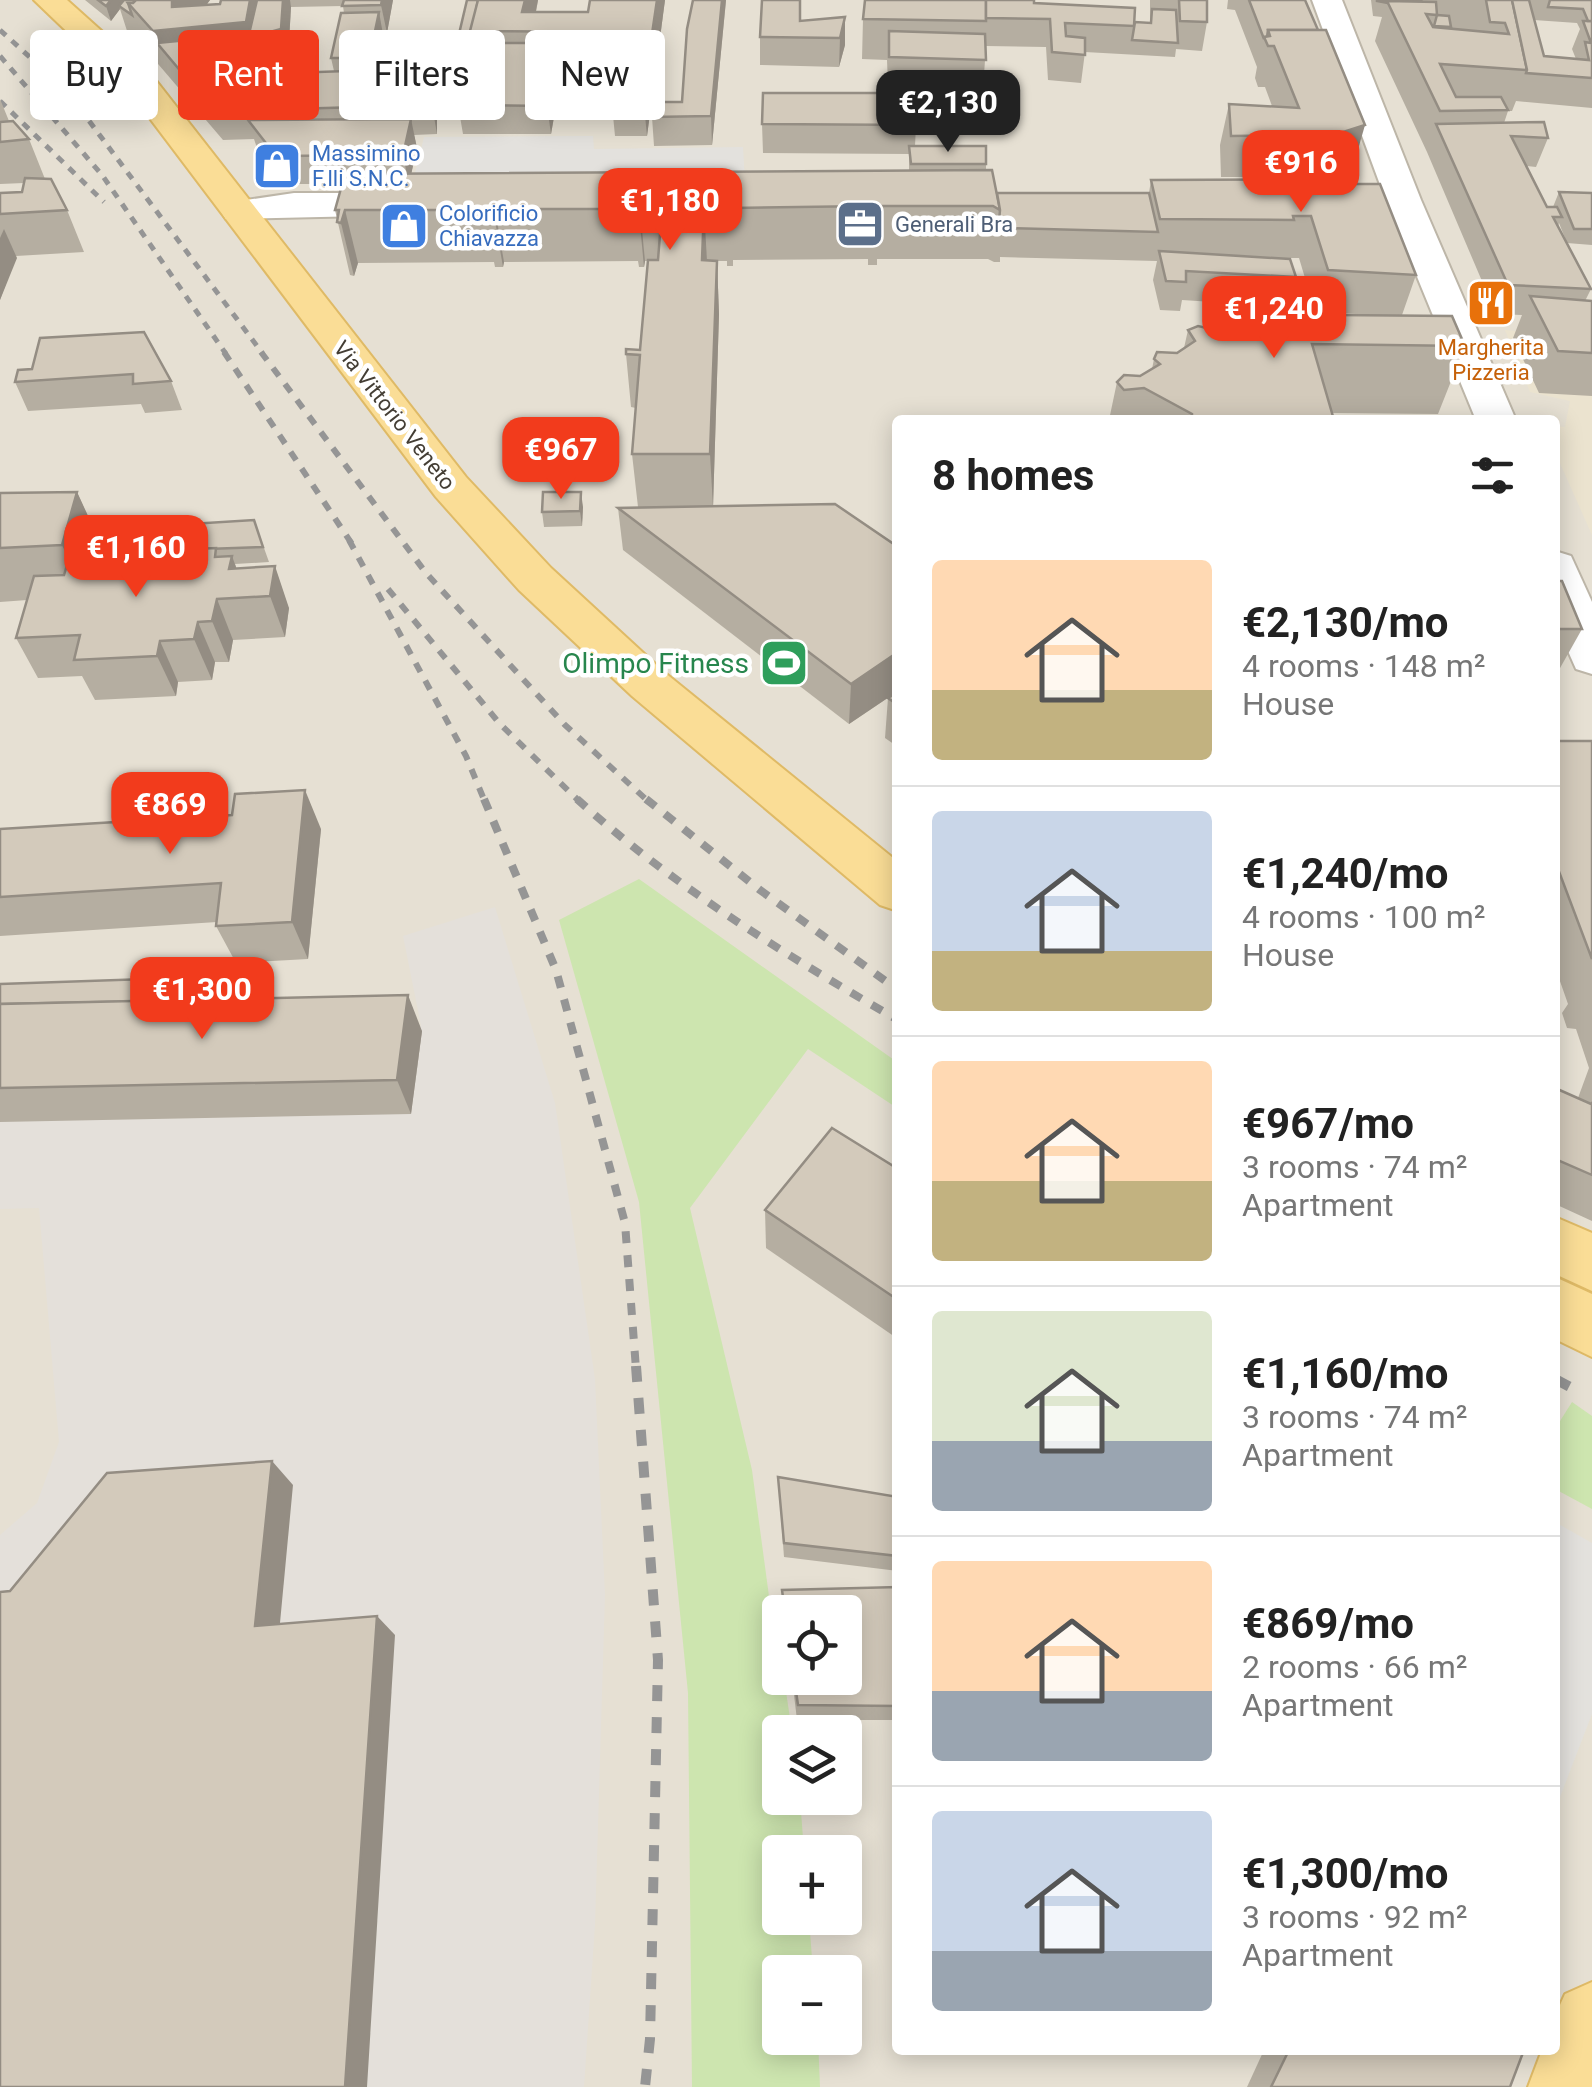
<!DOCTYPE html>
<meta charset="utf-8">
<style>
:root{--surface:#fff;--page:#f2f2f2;--text:#222;--muted:#767676;--line:#e0e0e0;--accent:#f23b1c}
body{margin:0;font-family:Roboto,sans-serif;background:var(--page);color:var(--text);height:100vh;display:flex;flex-direction:column;font-size:38px;white-space:nowrap}
*{box-sizing:border-box;margin:0}
p{font-size:32px;color:var(--muted)}
.icon{flex:none;width:55px;height:55px;fill:none;stroke:currentColor;stroke-width:2;stroke-linecap:round;stroke-linejoin:round}
.map{position:relative;flex:1;overflow:hidden}
.details{position:absolute;left:892px;top:415px;width:668px;height:1640px;display:flex;flex-direction:column;background:var(--surface);border-radius:10px;box-shadow:0 5px 25px #0003}
.details>*{flex:none}
.hud{position:absolute;left:30px;top:30px;width:712px;height:90px;display:flex;gap:20px}
.tools{position:absolute;left:762px;top:1595px;display:grid;gap:20px}
.tools a{display:grid;place-items:center;width:100px;height:100px;border-radius:10px;background:var(--surface);box-shadow:0 5px 25px #0003;font-size:50px}
.price{position:absolute;translate:-50% -85px;padding:0 22px;border-radius:20px;background:var(--accent);color:#fff;font-size:32px;line-height:65px;filter:drop-shadow(0 2px 5px #0008)}
.price::after{content:'';position:absolute;left:50%;top:60px;width:30px;height:22px;margin-left:-15px;background:inherit;clip-path:polygon(0 0,100% 0,50% 100%)}
.price.active{background:#222;color:#fff}
ul{padding:0;list-style:none}
li{display:flex;align-items:center;gap:30px;height:250px;padding:0 40px}
li+li{border-top:2px solid var(--line)}
li span{display:grid;place-items:center;flex:none;width:280px;height:200px;border-radius:10px;color:#555}
li>.icon{margin-inline-start:auto}
span .icon{width:120px;height:120px;fill:#fffc;stroke-width:1}
li b{font-size:42px}
h2{display:flex;justify-content:space-between;align-items:center;height:120px;padding:0 40px;font-size:42px}
.pill{padding:0 35px;border-radius:10px;background:var(--surface);box-shadow:0 5px 25px #0003;font-size:35px;line-height:90px}
.pill.active{background:var(--accent);color:#fff}
.map>svg:first-child{display:block}
.residential{fill:#e6e0d3;fill-rule:evenodd}
.industrial{fill:#e4e0da}
.education{fill:#ebe3cf}
.green{fill:#cde5af}
.parking{fill:#e3e1dd}
.lines{fill:none;stroke-linecap:round;stroke-linejoin:round}
.minor-casing{stroke:#bdb6a8;stroke-width:4}
.major-casing{stroke:#dfba66;stroke-width:4}
.minor{fill:#fff;fill-rule:evenodd}
.major{fill:#fadd96;fill-rule:evenodd}
.rail-far3{stroke:#959595;stroke-width:5;stroke-dasharray:8 8;stroke-linecap:butt}
.rail-far2{stroke:#959595;stroke-width:6;stroke-dasharray:10 10;stroke-linecap:butt}
.rail-far1{stroke:#959595;stroke-width:8;stroke-dasharray:12 12;stroke-linecap:butt}
.rail{stroke:#959595;stroke-width:10;stroke-dasharray:16 16;stroke-linecap:butt}
.wall{fill:#b5aea1;fill-rule:evenodd}
.shaded-wall{fill:#948d83}
.building{fill:#d3cabb;stroke:#948d83;stroke-width:2.5}
.labels{text-anchor:middle;stroke-width:9;stroke-linejoin:round;paint-order:stroke}
.far-shop-label{font-size:22px;fill:#366cbe;stroke:#fff;text-anchor:start}
.far-service-label{font-size:22px;fill:#4e5e75;stroke:#fff;text-anchor:start}
.far-food-label{font-size:22px;fill:#c56008;stroke:#fff}
.far-street-label{font-size:22px;fill:#443e35;stroke:#fff}
.leisure-label{font-size:28px;fill:#27864d;stroke:#fff;text-anchor:end}
</style>
<div class="map">
<svg width="1592" height="2087" viewBox="0 0 1592 2087">
<rect width="100%" height="100%" fill="#f2eee5"/>
<path class="residential" d="M0,0h1592v2087h-1592zM898,420h657v1630h-657zM780,1612h65v66h-65zM780,1732h65v66h-65zM780,1852h65v66h-65zM780,1972h65v66h-65z"/>
<polygon class="industrial" points="495,907 555,1103 595,1379 605,1595 595,1925 584,2087 0,2087 0,1535 37,1503 59,1442 39,1208 0,1209 0,1039 421,1026 403,936"/>
<polygon class="education" points="1505,330 1592,338 1592,535 1555,452 1555,426 1565,427 1570,401 1530,392"/>
<g class="green">
<polygon points="639,879 897,1062 897,1108 808,1049 690,1208 752,1470 780,1678 784,1678 792,1732 780,1732 780,1798 800,1798 804,1852 780,1852 780,1918 809,1918 813,1972 780,1972 780,2038 818,2038 820,2087 692,2087 688,1693 639,1202 559,920"/>
<polygon points="1572,1402 1592,1416 1592,1509 1555,1489 1555,1429"/>
</g>
<g class="parking">
<polygon points="593,136 594,149 743,147 745,181 412,185 424,137"/>
<polygon points="1555,1522 1592,1543 1592,1714 1555,1810"/>
</g>
<g class="lines">
<g class="minor-casing">
<g id="minor">
<polygon points="1312,0 1342,0 1421,200 1516,420 1476,420 1390,211 1311,212 1298,209 1293,201 1298,193 1382,190"/>
<polygon points="294,193 410,193 423,196 428,204 423,212 410,215 226,219 221,211 226,203"/>
<polygon points="1555,551 1571,556 1592,602 1592,674 1576,669 1555,622"/>
</g>
</g>
<g class="major-casing">
<g id="major">
<polygon points="34,0 67,0 154,78 466,477 551,568 664,672 898,862 898,911 880,905 632,696 519,590 436,497 130,92"/>
<polygon points="1555,1217 1592,1233 1592,1291 1555,1274"/>
<polygon points="1555,1277 1592,1294 1592,1357 1555,1339"/>
<polygon points="1592,1982 1592,2087 1528,2087 1542,2050 1555,2050 1555,2016 1565,1994"/>
</g>
</g>
<use href="#minor" class="minor"/>
<use href="#major" class="major"/>
<g class="rail-far3">
<polyline points="0,30 66,90 263,354"/>
<polyline points="0,56 102,175 226,354"/>
<polyline points="0,101 104,202"/>
</g>
<g class="rail-far2">
<polyline points="224,352 356,550"/>
<polyline points="261,352 426,573 565,725 649,802"/>
<polyline points="349,540 466,756 485,802"/>
<polyline points="388,589 500,724 580,802"/>
</g>
<g class="rail-far1">
<polyline points="484,799 556,970 625,1223 636,1369"/>
<path d="M577,799c97,88 209,156 321,221"/>
<polyline points="646,799 760,890 898,990"/>
</g>
<g class="rail">
<polyline points="636,1366 658,1660 650,2039 645,2087"/>
<polyline points="1555,1379 1574,1389"/>
</g>
</g>
<g class="wall">
<path d="M85,0h125l-4,5 14,-1 1,-4h172l-6,33h-4v3l54,-1 5,28 -3,23h-4l2,10v38l-23,1 3,13 -6,26 498,-4v-16l-146,-1 -1,-29 154,1 -1,21h71v24l11,23h152l2,-13 199,4 66,91 -14,40 63,31 -27,68 -106,-1 2,7h-225l8,-38 23,-6 12,-7 2,-10 23,-6 7,-5 4,-18 23,-1 9,-6 3,-11 50,1 2,-7 -93,-6 -2,11 -20,-1 -7,-30 4,-19 -157,-4v5h-6l-6,-3h-111v6h-9v-6l-135,1v6h-6v-5h-20h10l2,53 -6,193h-75l-6,-53 4,-46 -5,-1 -5,-53 14,-4 8,-89h-3l-1,6h-5l-1,-6 -134,1 -1,5h-8l-1,-5 -136,1 -4,13 -4,-1 -15,-65 7,-26h-58l-27,-36 -3,-9 -31,1 -82,-96 -13,-10 -8,-25 -9,12zM343,6l1,7 -13,45 3,13 -44,2 -8,-14 6,-1 3,-51zM1285,258h14l15,50 -24,-10 6,-21zM1335,313l41,2h-40z"/>
<polygon points="467,0 538,0 536,12 588,12 665,0 647,136 615,136 611,95 614,73 562,72 551,134 463,134 458,105 471,48 462,48 459,34"/>
<polygon points="693,0 726,0 712,145 654,146 652,117 682,102"/>
<polygon points="1150,0 1207,0 1207,22 1202,51 1176,49 1175,57 1085,52 1081,83 1048,80 1046,47 986,46 983,89 888,86 887,60 862,59 863,19 1034,3 1135,22 1150,23"/>
<polygon points="1228,0 1305,0 1353,167 1322,177 1221,177 1220,145 1229,104 1272,106 1265,87 1258,87 1255,78 1257,67 1235,10 1227,9"/>
<path d="M1371,0h221v108l-76,-7 -4,10h-4l-4,12 44,15 -12,29 -9,-1 20,41h6l6,-15 33,1v52l-25,-2 -8,-20 -1,4 33,62 -6,12h7v95l-53,-3 -26,-55 9,-23 -26,-1 -69,-162 -52,-111 7,-24 -9,-1zM1534,20l43,3 3,6 -8,20 4,10 -32,-3z"/>
<polygon points="845,17 845,45 839,67 760,65 760,37 800,21"/>
<polygon points="0,99 9,121 29,139 45,179 67,210 84,252 16,256 0,300 0,193 22,192 24,183 0,184"/>
<polygon points="144,332 171,381 182,410 145,413 141,404 28,411 15,382 32,369"/>
<polygon points="77,492 94,530 254,520 269,562 235,564 236,568 289,608 285,637 233,640 229,662 215,662 212,680 178,682 176,696 95,700 82,676 38,678 16,638 27,600 0,602 0,493"/>
<polygon points="583,507 582,526 544,527 542,512"/>
<polygon points="618,508 898,691 849,724 623,550"/>
<polygon points="1555,581 1582,629 1555,677"/>
<polygon points="898,692 898,747 885,738 888,698"/>
<polygon points="1555,741 1592,741 1592,1221 1555,1204 1555,1088 1578,1098 1589,1068 1576,1029 1567,1028 1562,1013 1568,1004 1555,967"/>
<polygon points="0,829 321,829 308,959 236,963 216,926 217,922 0,936"/>
<polygon points="205,977 212,990 211,999 422,1031 411,1114 0,1122 0,984"/>
<polygon points="898,1169 898,1339 766,1248 765,1210"/>
<polygon points="778,1477 898,1497 898,1571 784,1557"/>
<polygon points="898,1587 898,1720 797,1720 792,1678 845,1678 845,1612 783,1612 782,1590"/>
<polygon points="1264,2050 1524,2050 1510,2087 1247,2087"/>
</g>
<g class="shaded-wall">
<polygon points="111,0 127,0 119,6 120,9 111,21 106,6"/>
<polygon points="149,0 210,0 191,27 250,0 265,0 257,62 157,43 153,31"/>
<polygon points="283,0 290,0 291,7 288,58 274,61 266,33"/>
<polygon points="382,0 393,0 387,33 381,5"/>
<polygon points="525,0 538,0 532,31 522,12"/>
<polygon points="657,0 665,0 647,136 643,95"/>
<polygon points="722,0 726,0 712,145 711,116"/>
<polygon points="379,12 384,40 374,36"/>
<polygon points="845,17 845,45 839,67 840,38"/>
<polygon points="437,35 442,63 439,86 434,58"/>
<polygon points="559,43 562,71 551,134 547,106"/>
<polygon points="432,68 437,96 437,134 432,105"/>
<polygon points="411,119 417,148 409,184 403,155"/>
<polygon points="1365,125 1353,167 1322,177 1334,135"/>
<polygon points="704,208 707,261 702,260"/>
<polygon points="495,209 504,262 503,267 494,215"/>
<polygon points="640,209 645,261 644,267 639,214"/>
<polygon points="345,210 358,263 354,276 341,223"/>
<polygon points="4,229 17,258 0,300 0,238"/>
<polygon points="717,261 719,314 713,507 710,454"/>
<polygon points="77,492 101,544 87,597 62,545"/>
<polygon points="581,492 583,507 582,526 580,511"/>
<polygon points="118,552 137,594 113,570"/>
<polygon points="232,556 247,597 229,569"/>
<polygon points="275,566 289,608 285,637 270,596"/>
<polygon points="217,599 233,640 229,662 212,621"/>
<polygon points="198,622 215,662 212,680 194,639"/>
<polygon points="160,641 178,682 176,696 157,656"/>
<polygon points="898,652 898,691 849,724 851,684"/>
<polygon points="305,790 321,829 308,959 292,922"/>
<polygon points="205,977 212,990 208,1034 200,1022"/>
<polygon points="408,995 422,1031 411,1114 397,1080"/>
<polygon points="272,1461 293,1485 278,1644 255,1626"/>
<polygon points="377,1616 395,1635 367,2087 345,2087"/>
</g>
<g class="building">
<polygon points="98,0 111,0 106,6"/>
<polygon points="124,0 136,0 133,3 128,3 132,15 119,6"/>
<polygon points="136,0 172,0 172,7 220,4 221,0 250,0 246,22 153,31 128,3 133,3"/>
<polygon points="257,0 283,0 281,29 266,33 290,73 432,68 432,105 214,111 157,43 249,34"/>
<polygon points="344,0 382,0 381,5 342,6"/>
<polygon points="467,0 478,0 471,34 459,34"/>
<polygon points="478,0 525,0 522,12 588,12 590,0 657,0 643,95 611,95 619,32 470,31"/>
<polygon points="693,0 722,0 711,116 652,117 653,102 682,102 687,29"/>
<polygon points="762,0 800,0 800,21 845,17 840,38 760,37"/>
<polygon points="865,0 986,0 986,21 863,19"/>
<polygon points="986,0 1034,0 1034,3 1135,8 1134,26 1065,23 1066,36 1085,38 1085,55 1052,52 1050,19 986,18"/>
<polygon points="1179,0 1207,0 1207,22 1180,21"/>
<polygon points="1249,0 1305,0 1318,30 1268,30 1267,37 1264,37 1264,39"/>
<polygon points="1377,0 1421,0 1422,2 1387,1 1388,3 1377,1"/>
<polygon points="1486,0 1512,0 1527,70 1440,64 1456,97 1501,97 1508,110 1440,111 1387,1 1436,2 1437,15 1426,14 1433,27 1509,34 1505,23 1490,22"/>
<polygon points="1512,0 1529,0 1544,56 1589,60 1585,42 1591,43 1583,21 1592,21 1592,78 1526,73 1527,70"/>
<polygon points="1550,0 1592,0 1592,21 1588,21 1583,9 1548,7"/>
<polygon points="1152,9 1176,10 1178,43 1132,40 1135,22 1151,23"/>
<polygon points="379,12 374,36 437,35 434,58 331,58 341,13"/>
<polygon points="1437,15 1449,16 1451,27 1434,26"/>
<polygon points="1268,30 1326,30 1365,125 1334,135 1231,136 1229,104 1299,108 1274,46 1268,46 1264,37 1270,36"/>
<polygon points="889,31 985,34 986,60 889,57"/>
<polygon points="472,43 559,43 547,106 458,105"/>
<polygon points="763,93 914,93 916,125 762,124"/>
<polygon points="411,119 403,155 276,156 248,120"/>
<polygon points="13,121 29,139 0,142 0,122"/>
<polygon points="1544,122 1548,138 1511,136 1547,207 1557,207 1562,217 1553,217 1591,289 1508,285 1436,124"/>
<polygon points="909,146 986,146 986,164 911,164"/>
<polygon points="992,170 1000,210 993,206 880,206 879,212 870,212 870,206 732,208 731,213 725,213 725,208 704,208 702,260 717,261 710,454 632,454 640,355 626,354 626,349 640,350 648,260 658,260 662,209 640,209 639,214 634,214 634,209 495,209 494,215 486,215 486,210 345,210 341,223 337,222 339,210 335,210 345,174"/>
<polygon points="25,178 51,179 67,210 0,214 0,193 22,192"/>
<polygon points="1348,179 1350,184 1380,184 1416,275 1328,270 1311,216 1293,216 1294,220 1160,219 1151,180"/>
<polygon points="1559,192 1592,193 1592,229 1574,229"/>
<polygon points="997,193 1149,193 1158,232 1002,228 1003,233 998,233 1000,210"/>
<polygon points="1159,251 1290,259 1296,277 1186,271 1186,282 1166,281"/>
<polygon points="1530,296 1592,301 1592,353 1558,351"/>
<polygon points="1292,298 1314,308 1334,309 1336,315 1452,316 1465,346 1312,344 1334,420 1192,420 1192,414 1144,388 1124,390 1117,382 1124,375 1140,376 1160,364 1154,359 1157,352 1177,353 1195,341 1188,330 1198,326 1211,329 1228,318 1223,312 1228,306 1276,314 1276,302"/>
<polygon points="144,332 171,381 133,384 133,374 15,382 18,370 32,369 40,338"/>
<polygon points="77,492 62,545 0,548 0,493"/>
<polygon points="543,492 581,492 580,511 542,512"/>
<polygon points="835,504 898,547 898,652 851,684 618,508"/>
<polygon points="254,520 263,547 150,551 149,554 120,556 118,552 88,554 94,530"/>
<polygon points="216,548 215,557 232,556 229,569 275,566 270,596 217,599 212,621 198,622 194,639 160,641 157,656 74,660 80,635 16,638 34,576 64,575 70,555 118,552 113,570 130,569 133,558 149,557 150,551"/>
<polygon points="1555,581 1562,581 1582,629 1555,629"/>
<polygon points="898,692 898,705 888,698"/>
<polygon points="1555,741 1592,741 1592,959 1555,861"/>
<polygon points="305,790 292,922 216,926 221,883 0,897 0,829 232,815 235,794"/>
<polygon points="205,977 203,1000 0,1004 0,984"/>
<polygon points="408,995 397,1080 0,1088 0,1004"/>
<polygon points="1555,1088 1591,1104 1592,1103 1592,1175 1555,1159"/>
<polygon points="832,1128 898,1169 898,1300 765,1210"/>
<polygon points="272,1461 255,1626 377,1616 345,2087 0,2087 0,1592 10,1591 107,1473"/>
<polygon points="778,1477 898,1497 898,1556 784,1543"/>
<polygon points="898,1587 898,1706 798,1705 794,1678 845,1678 845,1612 785,1612 782,1590"/>
<polygon points="1289,2050 1524,2050 1510,2087 1271,2087"/>
</g>
<defs>
<g id="shop-square" transform="scale(2.5)"><rect x="-9" y="-9" width="18" height="18" rx="4" fill="#3f7fe0" stroke="#fff"/><path d="M-5-2.5h2.3a2.7 3.5 0 0 1 5.4 0H5L5.5 6h-11ZM-1.5-2.5h3a1.5 2.3 0 0 0-3 0Z" fill="#fff"/></g>
<g id="office-square" transform="scale(2.5)"><rect x="-9" y="-9" width="18" height="18" rx="4" fill="#5c6f8a" stroke="#fff"/><path d="M-6-3h4V-5.5h4V-3h4V5H-6ZM-1-4.5V-3h2v-1.5ZM-6 0V1H6V0Z" fill="#fff"/></g>
<g id="restaurant-square" transform="scale(2.5)"><rect x="-9" y="-9" width="18" height="18" rx="4" fill="#e8710a" stroke="#fff"/><path d="M-5-6h1v4h1v-4h1v4h1v-4h1v5L-1.5 .5V6h-2V.5L-5-1ZM5-6V6H3V1.5H1.5Q1.5-4 5-6Z" fill="#fff"/></g>
<g id="stadium-square" transform="scale(2.5)"><rect x="-9" y="-9" width="18" height="18" rx="4" fill="#2e9e5b" stroke="#fff"/><path d="M0-5a6.5 5 0 1 0 0 10a6.5 5 0 1 0 0-10ZM-3.5-1.8h7v3.6h-7Z" fill="#fff"/></g>
</defs>
<g fill-rule="evenodd">
<use href="#shop-square" x="277" y="166"/>
<use href="#office-square" x="860" y="224"/>
<use href="#shop-square" x="404" y="226"/>
<use href="#restaurant-square" x="1491" y="303"/>
<use href="#stadium-square" x="784" y="663"/>
</g>
<g class="labels">
<g class="far-shop-label">
<text x="312" y="161">Massimino<tspan x="312" dy="25">F.lli S.N.C.</tspan></text>
<text x="439" y="221">Colorificio<tspan x="439" dy="25">Chiavazza</tspan></text>
</g>
<g class="far-service-label">
<text x="895" y="232">Generali Bra</text>
</g>
<g class="far-food-label">
<text x="1491" y="355">Margherita<tspan x="1491" dy="25">Pizzeria</tspan></text>
</g>
<g class="far-street-label">
<text transform="translate(395 415) rotate(52)" y="8">Via Vittorio Veneto</text>
</g>
<g class="leisure-label">
<text x="749" y="673">Olimpo Fitness</text>
</g>
</g>
</svg>
<div class="tools">
<a><svg class="icon" aria-label="locate" viewBox="0 0 24 24"><circle cx="12" cy="12" r="6"/><path d="M12 2v4M12 18v4M2 12h4M18 12h4"/></svg></a>
<a><svg class="icon" aria-label="layers" viewBox="0 0 24 24"><path d="M12 4l9 5-9 5-9-5zM3 14l9 5 9-5"/></svg></a>
<a>+</a>
<a>−</a>
</div>
<b class="price active" style="left:948px;top:155px">€2,130</b>
<b class="price" style="left:1301px;top:215px">€916</b>
<b class="price" style="left:670px;top:253px">€1,180</b>
<b class="price" style="left:1274px;top:361px">€1,240</b>
<b class="price" style="left:561px;top:502px">€967</b>
<b class="price" style="left:136px;top:600px">€1,160</b>
<b class="price" style="left:170px;top:857px">€869</b>
<b class="price" style="left:202px;top:1042px">€1,300</b>
<div class="hud">
<a class="pill">Buy</a>
<a class="pill active">Rent</a>
<a class="pill">Filters</a>
<a class="pill">New</a>
</div>
<section class="details">
<h2>8 homes<svg class="icon" aria-label="filters" viewBox="0 0 24 24"><path d="M4 7h16M4 17h16"/><circle cx="9" cy="7" r="2"/><circle cx="15" cy="17" r="2"/></svg></h2>
<ul>
<li><span style="background:linear-gradient(#ffd9b3 65%,#c2b280 0)"><svg class="icon" aria-label="home" viewBox="0 0 24 24"><path d="M3 11l9-7 9 7M6 9v11h12V9"/></svg></span><div><b>€2,130/mo</b><p>4 rooms · 148 m²</p><p>House</p></div></li>
<li><span style="background:linear-gradient(#c9d6e8 70%,#c2b280 0)"><svg class="icon" aria-label="home" viewBox="0 0 24 24"><path d="M3 11l9-7 9 7M6 9v11h12V9"/></svg></span><div><b>€1,240/mo</b><p>4 rooms · 100 m²</p><p>House</p></div></li>
<li><span style="background:linear-gradient(#ffd9b3 60%,#c2b280 0)"><svg class="icon" aria-label="home" viewBox="0 0 24 24"><path d="M3 11l9-7 9 7M6 9v11h12V9"/></svg></span><div><b>€967/mo</b><p>3 rooms · 74 m²</p><p>Apartment</p></div></li>
<li><span style="background:linear-gradient(#dfe7d0 65%,#9aa5b1 0)"><svg class="icon" aria-label="home" viewBox="0 0 24 24"><path d="M3 11l9-7 9 7M6 9v11h12V9"/></svg></span><div><b>€1,160/mo</b><p>3 rooms · 74 m²</p><p>Apartment</p></div></li>
<li><span style="background:linear-gradient(#ffd9b3 65%,#9aa5b1 0)"><svg class="icon" aria-label="home" viewBox="0 0 24 24"><path d="M3 11l9-7 9 7M6 9v11h12V9"/></svg></span><div><b>€869/mo</b><p>2 rooms · 66 m²</p><p>Apartment</p></div></li>
<li><span style="background:linear-gradient(#c9d6e8 70%,#9aa5b1 0)"><svg class="icon" aria-label="home" viewBox="0 0 24 24"><path d="M3 11l9-7 9 7M6 9v11h12V9"/></svg></span><div><b>€1,300/mo</b><p>3 rooms · 92 m²</p><p>Apartment</p></div></li>
</ul>
</section>
</div>
